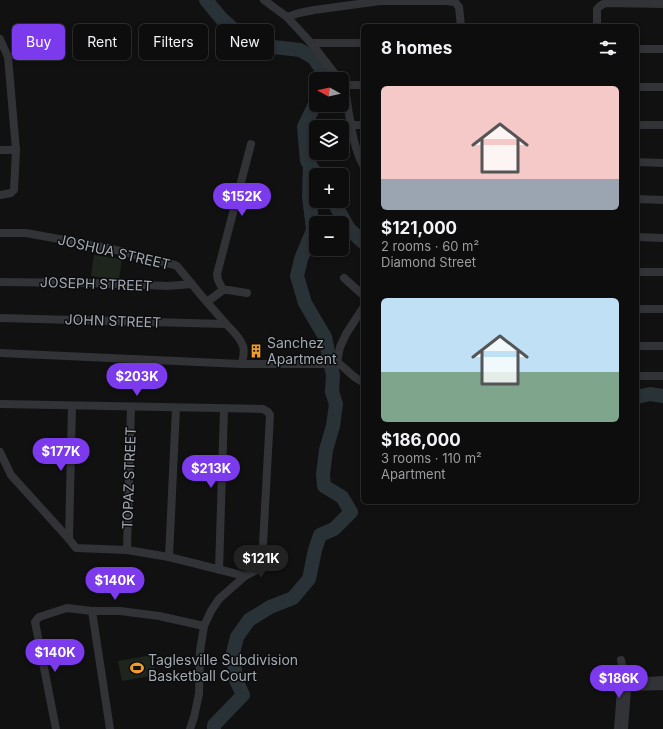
<!DOCTYPE html>
<meta charset="utf-8">
<style>
:root{--surface:#0d0d0e;--page:#1b1b1c;--text:#f1f3f6;--muted:#9a9c9e;--line:#2d2d2e;--accent:#7c3aed}
body{margin:0;font-family:Inter,sans-serif;background:var(--page);color:var(--text);height:100vh;display:flex;flex-direction:column;font-size:15px;white-space:nowrap}
*{box-sizing:border-box;margin:0}
p{font-size:13px;color:var(--muted)}
.icon{flex:none;width:22px;height:22px;fill:none;stroke:currentColor;stroke-width:2;stroke-linecap:round;stroke-linejoin:round}
.map{position:relative;flex:1;overflow:hidden}
.side{position:absolute;left:361px;top:24px;width:278px;height:480px;display:flex;flex-direction:column;background:var(--surface);border-radius:6px;box-shadow:0 2px 6px #0003,0 0 0 1px var(--line)}
.side>*{flex:none}
.hud{position:absolute;left:12px;top:24px;width:289px;height:36px;display:flex;gap:8px}
.needle{width:26px;rotate:278deg}
.fabs{position:absolute;left:309px;top:72px;display:grid;gap:8px}
.fabs a{display:grid;place-items:center;width:40px;height:40px;border-radius:6px;background:var(--surface);box-shadow:0 2px 6px #0003,0 0 0 1px var(--line);font-size:20px}
.price{position:absolute;translate:-50% -34px;padding:0 9px;border-radius:14px;background:var(--accent);color:#fff;font-size:13px;line-height:26px;filter:drop-shadow(0 1px 2px #0008)}
.price::after{content:'';position:absolute;left:50%;top:24px;width:12px;height:9px;margin-left:-6px;background:inherit;clip-path:polygon(0 0,100% 0,50% 100%)}
.price.selected{background:#222;color:#fff}
ul{padding:0;list-style:none}
li{display:grid;align-content:center;gap:8px;height:212px;padding:0 20px}
li span{display:grid;place-items:center;height:124px;border-radius:6px;color:#555}
li>.icon{margin-inline-start:auto}
span .icon{width:72px;height:72px;fill:#fffc;stroke-width:1}
li b{font-size:17px}
h2{display:flex;justify-content:space-between;align-items:center;height:48px;padding:0 20px;font-size:17px}
.tag{padding:0 14px;border-radius:6px;background:var(--surface);box-shadow:0 2px 6px #0003,0 0 0 1px var(--line);font-size:14px;line-height:36px}
.tag.selected{background:var(--accent);color:#fff}
.map>svg:first-child{display:block}
.green{fill:#1d251d}
.lines{fill:none;stroke-linecap:round;stroke-linejoin:round}
.river{stroke:#293237;stroke-width:14}
.minor{stroke:#323337;stroke-width:8}
.labels{text-anchor:middle;stroke-width:3;stroke-linejoin:round;paint-order:stroke}
.street-label{font-size:14px;fill:#a2a9b3;stroke:#0c0c0d}
.poi-label{font-size:14px;fill:#a2a9b3;stroke:#0c0c0d;text-anchor:start}
</style>
<div class="map">
<svg width="663" height="729" viewBox="0 0 663 729">
<rect width="100%" height="100%" fill="#111112"/>
<g class="green">
<polygon points="94,255 122,259 119,280 91,276"/>
<polygon points="152,655 156,675 122,681 118,661"/>
</g>
<g class="lines">
<g class="river">
<polyline points="206,0 221,18 242,37 273,47 300,50 314,58 326,76 325,79"/>
<polyline points="315,172 307,161 304,127 316,102"/>
<polyline points="333,201 349,229 363,242"/>
<polyline points="637,397 650,394 663,396"/>
<polyline points="214,729 214,725 243,695 236,680 233,653 237,637 249,620 270,607 293,598 309,579 315,550 320,535 334,529 351,512 342,497 324,486 323,474 326,450 333,426 336,404 332,392 333,375 325,337 305,303 297,276 301,259 313,230 309,196 310,165"/>
</g>
<g class="minor">
<polyline points="264,0 287,17 311,43 339,79"/>
<polyline points="287,17 299,13 314,10 380,1 445,1 455,2 459,7 461,26"/>
<polyline points="597,26 597,9 600,6 605,3 663,4"/>
<polyline points="0,39 8,57 16,150 14,190 11,193 0,195"/>
<polyline points="311,43 363,43"/>
<polyline points="637,49 663,49"/>
<path d="M342,84c4,7 5,16 6,24 3,19 6,40 15,57"/>
<polyline points="343,85 363,85"/>
<polyline points="637,87 663,87"/>
<polyline points="351,125 363,125"/>
<polyline points="637,125 663,125"/>
<polyline points="0,150 16,150"/>
<polyline points="637,162 663,163"/>
<polyline points="637,199 663,200"/>
<path d="M0,233h26l82,15 67,17 2,1c16,20 32,39 49,58 6,6 14,13 17,22 2,5 0,12 -1,18"/>
<polyline points="637,237 663,238"/>
<polyline points="637,272 663,272"/>
<polyline points="344,278 363,295"/>
<polyline points="0,282 91,283 168,286 192,284"/>
<polyline points="223,290 218,280 217,274 251,144"/>
<polyline points="207,302 223,290 228,290 247,293"/>
<polyline points="637,309 663,309"/>
<polyline points="0,318 226,324"/>
<polyline points="637,346 663,346"/>
<polyline points="0,353 242,364 326,364 337,362 340,347 346,334 363,308"/>
<path d="M337,362c9,6 15,16 26,20"/>
<polyline points="637,376 663,376"/>
<polyline points="0,404 263,409 268,412 270,415 262,563 259,569 245,576 219,599 211,611 204,626 200,651 199,694 194,717 190,729"/>
<polyline points="0,452 11,475 69,539 76,548 127,550 169,557 245,576"/>
<polyline points="69,539 72,406"/>
<polyline points="127,550 131,407"/>
<polyline points="169,557 176,408"/>
<polyline points="219,570 224,409"/>
<polyline points="92,611 110,729"/>
<polyline points="621,660 624,677"/>
<circle cx="624" cy="684" r="6"/>
<polyline points="630,681 647,681 663,680"/>
<polyline points="630,687 663,686"/>
<polyline points="56,729 35,622 39,617 67,608 92,611 120,611 159,616 204,626"/>
<polyline points="618,729 621,690"/>
<polyline points="624,729 627,690"/>
</g>
</g>
<defs>
<g id="building-bare" transform="scale(1.08)"><path d="M-4-6H4V6H1V3H-1V6H-4ZM-2.5-4.3h1.7v1.8h-1.7ZM.8-4.3h1.7v1.8H.8ZM-2.5-1h1.7V.8h-1.7ZM.8-1h1.7V.8H.8Z" fill="#ef9c2c" stroke="#0c0c0d" stroke-width="2.5" paint-order="stroke"/></g>
<g id="stadium-bare" transform="scale(1.08)"><path d="M0-5a6.5 5 0 1 0 0 10a6.5 5 0 1 0 0-10ZM-3.5-1.8h7v3.6h-7Z" fill="#ef9c2c" stroke="#0c0c0d" stroke-width="2.5" paint-order="stroke"/></g>
</defs>
<g fill-rule="evenodd">
<use href="#building-bare" x="256" y="351"/>
<use href="#stadium-bare" x="137" y="668"/>
</g>
<g class="labels">
<g class="street-label">
<text transform="translate(114 252) rotate(13)" y="5">JOSHUA STREET</text>
<text transform="translate(96 284) rotate(2)" y="5">JOSEPH STREET</text>
<text transform="translate(113 321) rotate(2)" y="5">JOHN STREET</text>
<text transform="translate(129 478) rotate(-88)" y="5">TOPAZ STREET</text>
</g>
<g class="poi-label">
<text x="267" y="348">Sanchez<tspan x="267" dy="16">Apartment</tspan></text>
<text x="148" y="665">Taglesville Subdivision<tspan x="148" dy="16">Basketball Court</tspan></text>
</g>
</g>
</svg>
<div class="fabs">
<a><svg class="needle" viewBox="-14 -14 28 28"><path d="M0-13l5 13h-10z" fill="#e53935"/><path d="M0 13l5-13h-10z" fill="#9a9c9e"/></svg></a>
<a><svg class="icon" aria-label="layers" viewBox="0 0 24 24"><path d="M12 4l9 5-9 5-9-5zM3 14l9 5 9-5"/></svg></a>
<a>+</a>
<a>−</a>
</div>
<b class="price" style="left:242px;top:217px">$152K</b>
<b class="price" style="left:137px;top:397px">$203K</b>
<b class="price" style="left:61px;top:472px">$177K</b>
<b class="price" style="left:211px;top:489px">$213K</b>
<b class="price selected" style="left:261px;top:579px">$121K</b>
<b class="price" style="left:115px;top:601px">$140K</b>
<b class="price" style="left:55px;top:673px">$140K</b>
<b class="price" style="left:619px;top:699px">$186K</b>
<div class="hud">
<a class="tag selected">Buy</a>
<a class="tag">Rent</a>
<a class="tag">Filters</a>
<a class="tag">New</a>
</div>
<section class="side">
<h2>8 homes<svg class="icon" aria-label="filters" viewBox="0 0 24 24"><path d="M4 7h16M4 17h16"/><circle cx="9" cy="7" r="2"/><circle cx="15" cy="17" r="2"/></svg></h2>
<ul>
<li><span style="background:linear-gradient(#f6c9c9 75%,#9aa5b1 0)"><svg class="icon" aria-label="home" viewBox="0 0 24 24"><path d="M3 11l9-7 9 7M6 9v11h12V9"/></svg></span><div><b>$121,000</b><p>2 rooms · 60 m²</p><p>Diamond Street</p></div></li>
<li><span style="background:linear-gradient(#bfe0f5 60%,#7fa58c 0)"><svg class="icon" aria-label="home" viewBox="0 0 24 24"><path d="M3 11l9-7 9 7M6 9v11h12V9"/></svg></span><div><b>$186,000</b><p>3 rooms · 110 m²</p><p>Apartment</p></div></li>
</ul>
</section>
</div>
